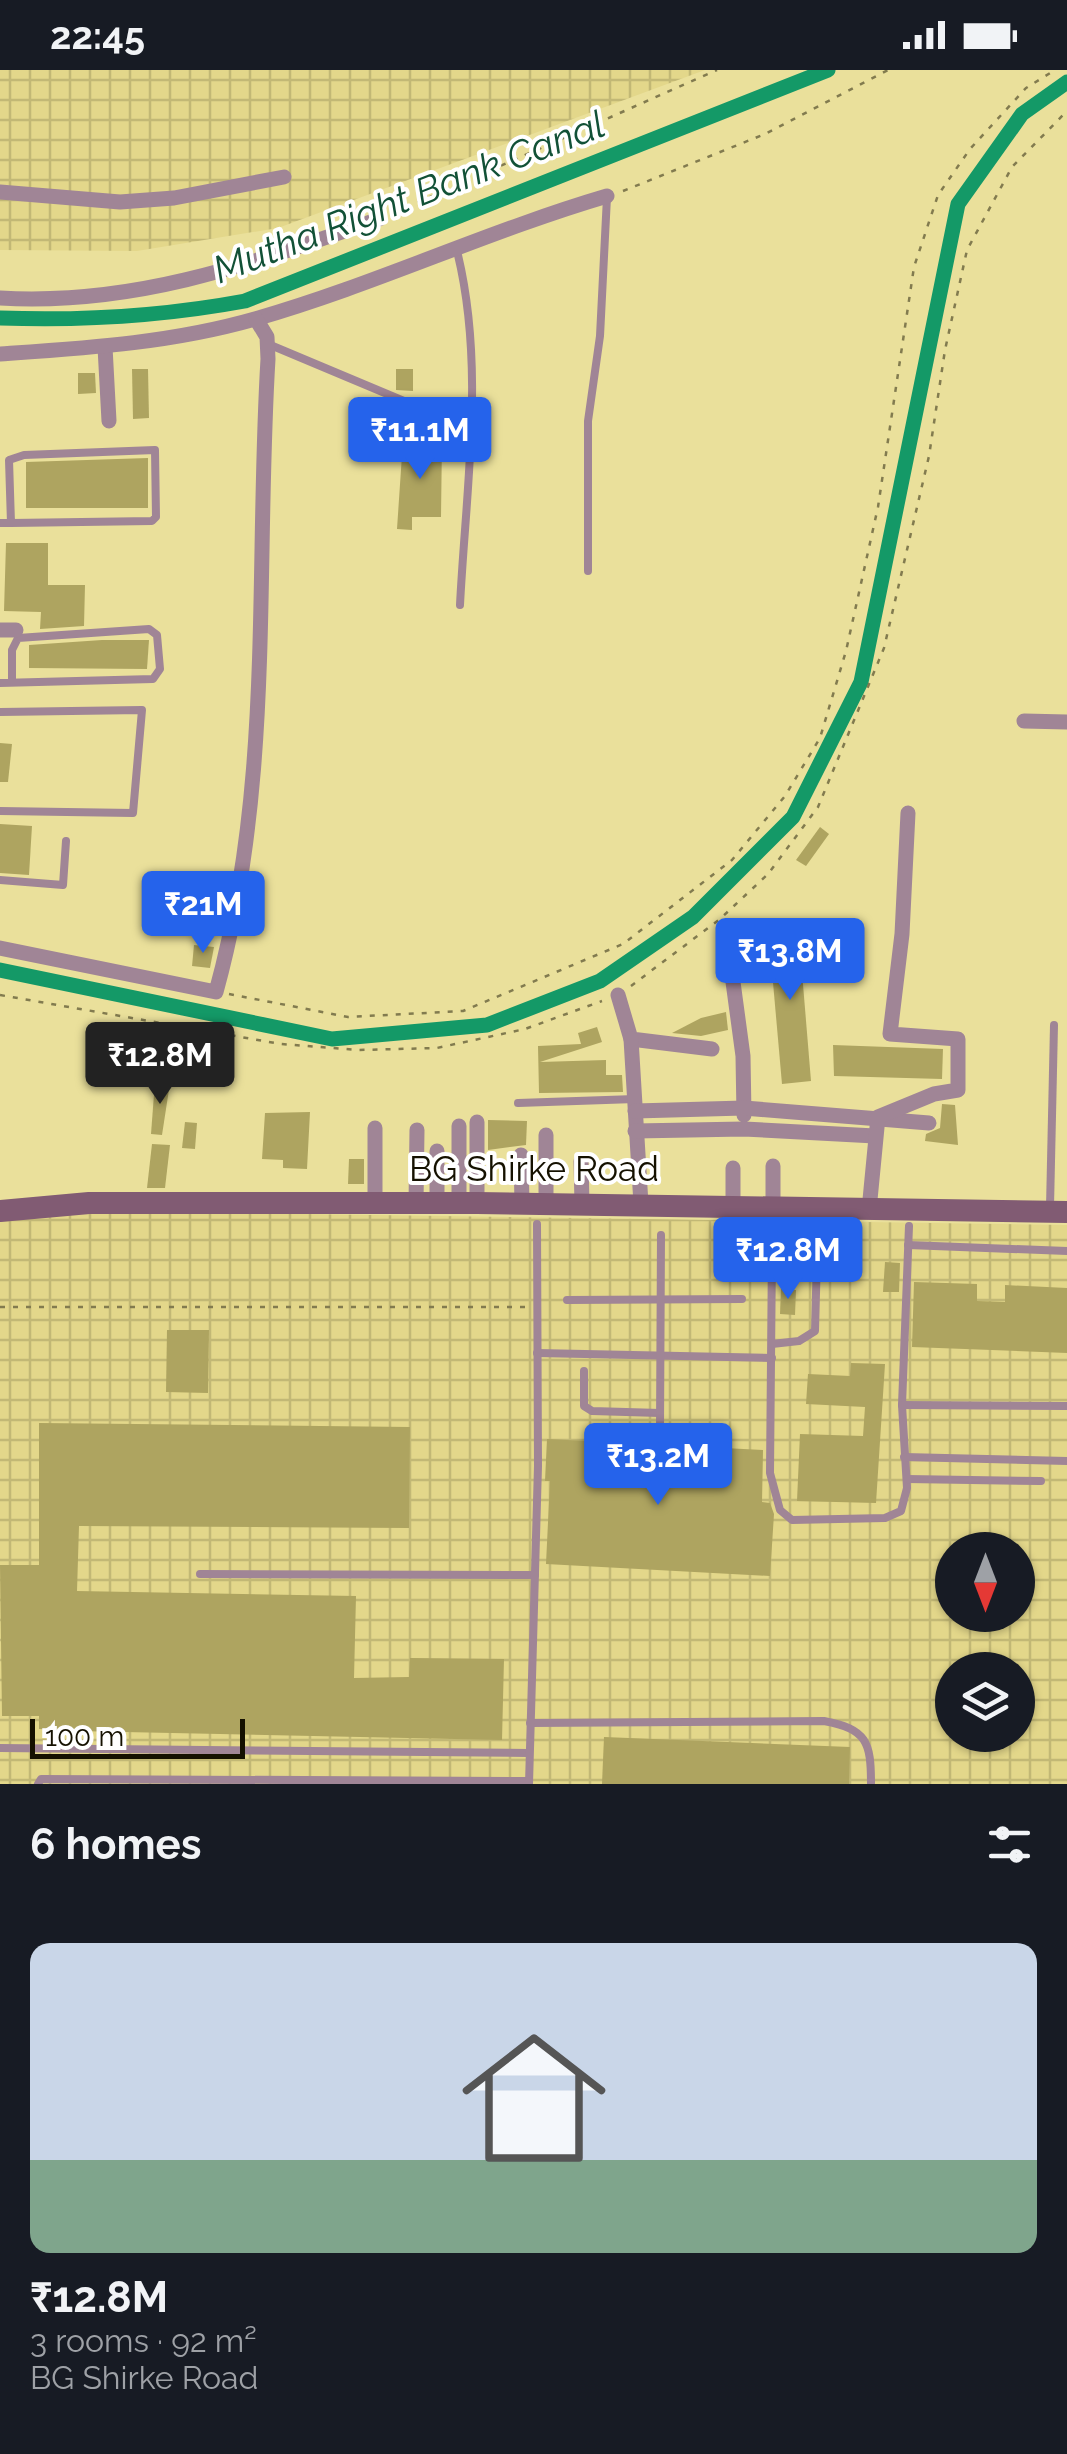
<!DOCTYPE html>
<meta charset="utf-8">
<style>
:root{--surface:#171b24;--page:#242831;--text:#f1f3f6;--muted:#9ea1a6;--line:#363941;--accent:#2563eb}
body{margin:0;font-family:Raleway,sans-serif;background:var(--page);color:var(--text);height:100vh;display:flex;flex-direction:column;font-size:38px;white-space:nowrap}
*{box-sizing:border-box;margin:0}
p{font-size:32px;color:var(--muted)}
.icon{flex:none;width:55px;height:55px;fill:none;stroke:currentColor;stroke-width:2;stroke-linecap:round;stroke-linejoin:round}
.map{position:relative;height:1714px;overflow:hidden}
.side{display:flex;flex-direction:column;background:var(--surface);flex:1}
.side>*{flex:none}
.needle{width:65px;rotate:180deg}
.controls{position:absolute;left:935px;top:1462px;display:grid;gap:20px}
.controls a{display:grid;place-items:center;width:100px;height:100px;border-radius:50%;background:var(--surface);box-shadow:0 2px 8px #0004;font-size:50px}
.scale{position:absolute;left:30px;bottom:25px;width:215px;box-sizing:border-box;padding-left:10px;border:5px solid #151100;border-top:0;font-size:28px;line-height:35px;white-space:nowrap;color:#151100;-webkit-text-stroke:8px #fff;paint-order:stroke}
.price{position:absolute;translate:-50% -85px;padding:0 22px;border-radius:10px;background:var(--accent);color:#fff;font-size:32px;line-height:65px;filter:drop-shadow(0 2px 5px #0008)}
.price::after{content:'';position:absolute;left:50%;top:60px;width:30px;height:22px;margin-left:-15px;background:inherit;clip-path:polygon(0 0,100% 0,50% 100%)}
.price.selected{background:#222;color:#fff}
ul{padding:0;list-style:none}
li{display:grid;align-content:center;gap:20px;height:530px;padding:0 30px}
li+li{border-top:2px solid var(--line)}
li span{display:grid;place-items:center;height:310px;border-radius:20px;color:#555}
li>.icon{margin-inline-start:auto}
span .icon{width:180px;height:180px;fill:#fffc;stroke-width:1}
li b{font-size:42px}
h2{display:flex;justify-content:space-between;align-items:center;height:120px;padding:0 30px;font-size:42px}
.status{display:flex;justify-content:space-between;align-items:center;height:70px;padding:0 50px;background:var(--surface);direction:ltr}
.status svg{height:28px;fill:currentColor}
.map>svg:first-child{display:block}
.industrial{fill:url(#industrial-grid);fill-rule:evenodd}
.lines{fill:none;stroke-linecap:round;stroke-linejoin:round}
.canal{stroke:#149967;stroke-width:15}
.building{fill:#aea460}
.path{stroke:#827b4f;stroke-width:2.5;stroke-dasharray:5 8;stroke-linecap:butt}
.lane{stroke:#a08596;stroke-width:8}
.street{stroke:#a08596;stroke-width:15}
.secondary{stroke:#815b73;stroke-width:22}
.labels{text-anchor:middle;stroke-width:8;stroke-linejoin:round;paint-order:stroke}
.street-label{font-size:35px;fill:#151100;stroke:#fff}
.water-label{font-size:38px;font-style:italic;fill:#125137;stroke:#fff}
</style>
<div class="status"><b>22:45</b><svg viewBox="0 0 49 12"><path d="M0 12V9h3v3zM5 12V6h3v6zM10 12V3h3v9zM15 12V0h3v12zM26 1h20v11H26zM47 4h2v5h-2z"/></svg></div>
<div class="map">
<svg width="1067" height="1714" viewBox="0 0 1067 1714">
<defs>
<pattern id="industrial-grid" width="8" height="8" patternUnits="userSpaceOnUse" patternTransform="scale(2.5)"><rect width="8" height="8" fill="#e3d78a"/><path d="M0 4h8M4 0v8" fill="none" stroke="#c2b875"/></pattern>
</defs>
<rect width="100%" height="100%" fill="#eae09b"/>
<g class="industrial">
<polygon points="0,0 705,0 278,158 137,181 0,180"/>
<path d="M96,1141l971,14v559h-1067v-566zM952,1480h66v65h-66zM952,1600h66v65h-66z"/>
</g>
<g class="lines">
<g class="canal">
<path d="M0,248c83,3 164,-2 245,-17l583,-231"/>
<polyline points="0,900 332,969 487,955 600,911 693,847 793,747 861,612 958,134 1022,44 1067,12"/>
</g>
</g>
<g class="building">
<polygon points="132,299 148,299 149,348 133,349"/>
<polygon points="396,299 413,299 413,321 396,320"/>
<polygon points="78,303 95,303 96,323 78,324"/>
<polygon points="403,370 442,371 441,447 412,447 412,460 397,459"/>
<polygon points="148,388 148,438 26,438 26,392"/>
<polygon points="6,473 48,473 48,515 85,515 84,556 40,559 41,542 4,541"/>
<polygon points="102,570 149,570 147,599 29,598 29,575"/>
<polygon points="0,673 12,674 8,712 0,712"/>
<polygon points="0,754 32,756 29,805 0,803"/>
<polygon points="820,757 829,764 806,796 796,790"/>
<polygon points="152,827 176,831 171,863 147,860"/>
<polygon points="798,854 811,1011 782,1014 768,856"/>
<polygon points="194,875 214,877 210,898 192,896"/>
<polygon points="726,942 728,960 701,966 672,963 701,948"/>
<polygon points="597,957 602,972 540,992 606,990 606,1005 622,1005 623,1022 539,1023 538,976 581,974 578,963"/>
<polygon points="833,975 943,979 942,1009 834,1006"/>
<polygon points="155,1011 170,1013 162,1065 151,1064"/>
<polygon points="942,1034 955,1035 958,1075 925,1071 926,1064 940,1058"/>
<polygon points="310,1042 307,1099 283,1098 283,1090 262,1089 265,1043"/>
<polygon points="488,1050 527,1051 526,1075 488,1080"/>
<polygon points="185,1052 197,1053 195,1079 182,1078"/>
<polygon points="152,1074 170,1075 165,1118 147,1118"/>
<polygon points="349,1089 364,1089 364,1114 348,1114"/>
<polygon points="885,1192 900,1193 899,1222 883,1222"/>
<polygon points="914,1212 977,1214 977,1231 1005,1232 1005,1215 1067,1218 1067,1283 912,1277"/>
<polygon points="781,1219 796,1220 795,1245 780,1244"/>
<polygon points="167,1260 209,1260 208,1323 166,1322"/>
<polygon points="851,1293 885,1294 876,1433 797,1431 800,1364 863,1366 865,1337 806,1334 808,1304 850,1306"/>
<polygon points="39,1353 410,1357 409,1458 79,1456 77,1521 356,1526 354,1608 409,1607 410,1588 504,1589 502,1670 76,1661 39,1659 39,1646 2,1646 0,1495 39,1495"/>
<polygon points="547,1369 763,1380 762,1432 770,1433 774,1444 770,1506 546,1494 550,1411 545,1411"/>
<polygon points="604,1667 850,1677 849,1714 602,1714"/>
</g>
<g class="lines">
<g class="path">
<polyline points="623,121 765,64 888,0"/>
<polyline points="394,143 717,0"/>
<polyline points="631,916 720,849 768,804 818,737 884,578 929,386 945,280 967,180 1012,97 1067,41"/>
<polyline points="229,924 348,947 463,941 623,874 732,790 785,726 820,668 846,581 878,437 914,197 938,125 970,79 1026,18 1055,0"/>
<polyline points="0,925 281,974 359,980 437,978 525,959 602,931"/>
<polyline points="0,1237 526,1237"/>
</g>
<g class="lane">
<path d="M456,177c30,116 10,239 4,358"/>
<polyline points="268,274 423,339"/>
<polyline points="0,453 11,453 152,451 156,447 155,380 24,385 9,390 11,453"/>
<polyline points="588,501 588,351 600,266 607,127"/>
<polyline points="0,613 153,609 160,599 157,565 149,559 18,568 12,580 12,612"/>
<polyline points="0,642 142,640 133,743 0,741"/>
<polyline points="0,810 63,815 66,771"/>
<polyline points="518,1033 635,1029"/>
<polyline points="1050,1137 1054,955"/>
<polyline points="908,1175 1067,1181"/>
<polyline points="772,1179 770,1403 780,1440 792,1450 885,1448 901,1441 907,1418 902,1335 909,1156"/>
<polyline points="567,1230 742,1229"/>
<polyline points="772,1274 799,1271 815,1261 817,1186"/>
<polyline points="537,1283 772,1288"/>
<polyline points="584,1301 584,1336 592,1341 660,1343"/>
<polyline points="902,1335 1067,1336"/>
<polyline points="660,1360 661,1165"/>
<polyline points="904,1387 1067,1391"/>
<polyline points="907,1409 1041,1411"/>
<polyline points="200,1504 535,1505"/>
<path d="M530,1653l294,-2c43,8 47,21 47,63"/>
<polyline points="0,1678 529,1683"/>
<polyline points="38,1714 41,1709 529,1711"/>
<polyline points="529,1714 538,1396 537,1154"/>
</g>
<g class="street">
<polyline points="0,122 120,132 174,128 284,107"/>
<path d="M0,228c136,8 253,-35 379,-79"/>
<polyline points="105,277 109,351"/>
<path d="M0,284c87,-6 171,-11 255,-35 119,-34 233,-88 352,-123"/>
<polyline points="0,560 16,560"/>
<polyline points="1024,651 1067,652"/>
<path d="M0,878l216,44c58,-210 39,-419 52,-633l-1,-22 -11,-18"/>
<polyline points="733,912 743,986 744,1045"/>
<polyline points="618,925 631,969 712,979"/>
<polyline points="631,969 641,1134"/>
<polyline points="635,1041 744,1038 929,1053"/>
<polyline points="477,1052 477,1133"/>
<polyline points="635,1061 744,1059 875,1066"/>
<polyline points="546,1065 546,1134"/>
<polyline points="521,1085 522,1134"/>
<polyline points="581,1091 582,1134"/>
<polyline points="773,1096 773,1138"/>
<polyline points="375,1133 375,1058"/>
<polyline points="416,1133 417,1060"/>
<polyline points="437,1133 437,1081"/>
<polyline points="459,1133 459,1056"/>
<polyline points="733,1136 733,1098"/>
<polyline points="869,1140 878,1047 934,1024 958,1020 958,969 890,964 902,864 908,743"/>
</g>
<polyline class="secondary" points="0,1141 89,1133 477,1133 1067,1142"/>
</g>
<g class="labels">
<g class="street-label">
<text x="534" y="1111">BG Shirke Road</text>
</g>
<g class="water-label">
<text transform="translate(409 127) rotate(-21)" y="13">Mutha Right Bank Canal</text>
</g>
</g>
</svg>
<div class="controls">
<a><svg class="needle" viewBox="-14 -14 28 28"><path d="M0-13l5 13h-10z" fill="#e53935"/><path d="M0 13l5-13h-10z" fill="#9ea1a6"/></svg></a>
<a><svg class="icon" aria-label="layers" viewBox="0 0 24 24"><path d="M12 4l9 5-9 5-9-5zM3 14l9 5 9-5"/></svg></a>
</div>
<div class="scale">100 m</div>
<b class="price" style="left:420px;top:412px">₹11.1M</b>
<b class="price" style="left:203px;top:886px">₹21M</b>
<b class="price" style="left:790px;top:933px">₹13.8M</b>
<b class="price selected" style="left:160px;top:1037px">₹12.8M</b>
<b class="price" style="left:788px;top:1232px">₹12.8M</b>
<b class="price" style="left:658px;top:1438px">₹13.2M</b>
</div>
<section class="side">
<h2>6 homes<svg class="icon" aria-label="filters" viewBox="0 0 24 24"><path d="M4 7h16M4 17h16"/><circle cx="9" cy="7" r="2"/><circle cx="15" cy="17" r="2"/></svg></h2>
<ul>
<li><span style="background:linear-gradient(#c9d6e8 70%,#7fa58c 0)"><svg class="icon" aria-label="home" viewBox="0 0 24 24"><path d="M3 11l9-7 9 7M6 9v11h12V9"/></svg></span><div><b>₹12.8M</b><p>3 rooms · 92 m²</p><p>BG Shirke Road</p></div></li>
</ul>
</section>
